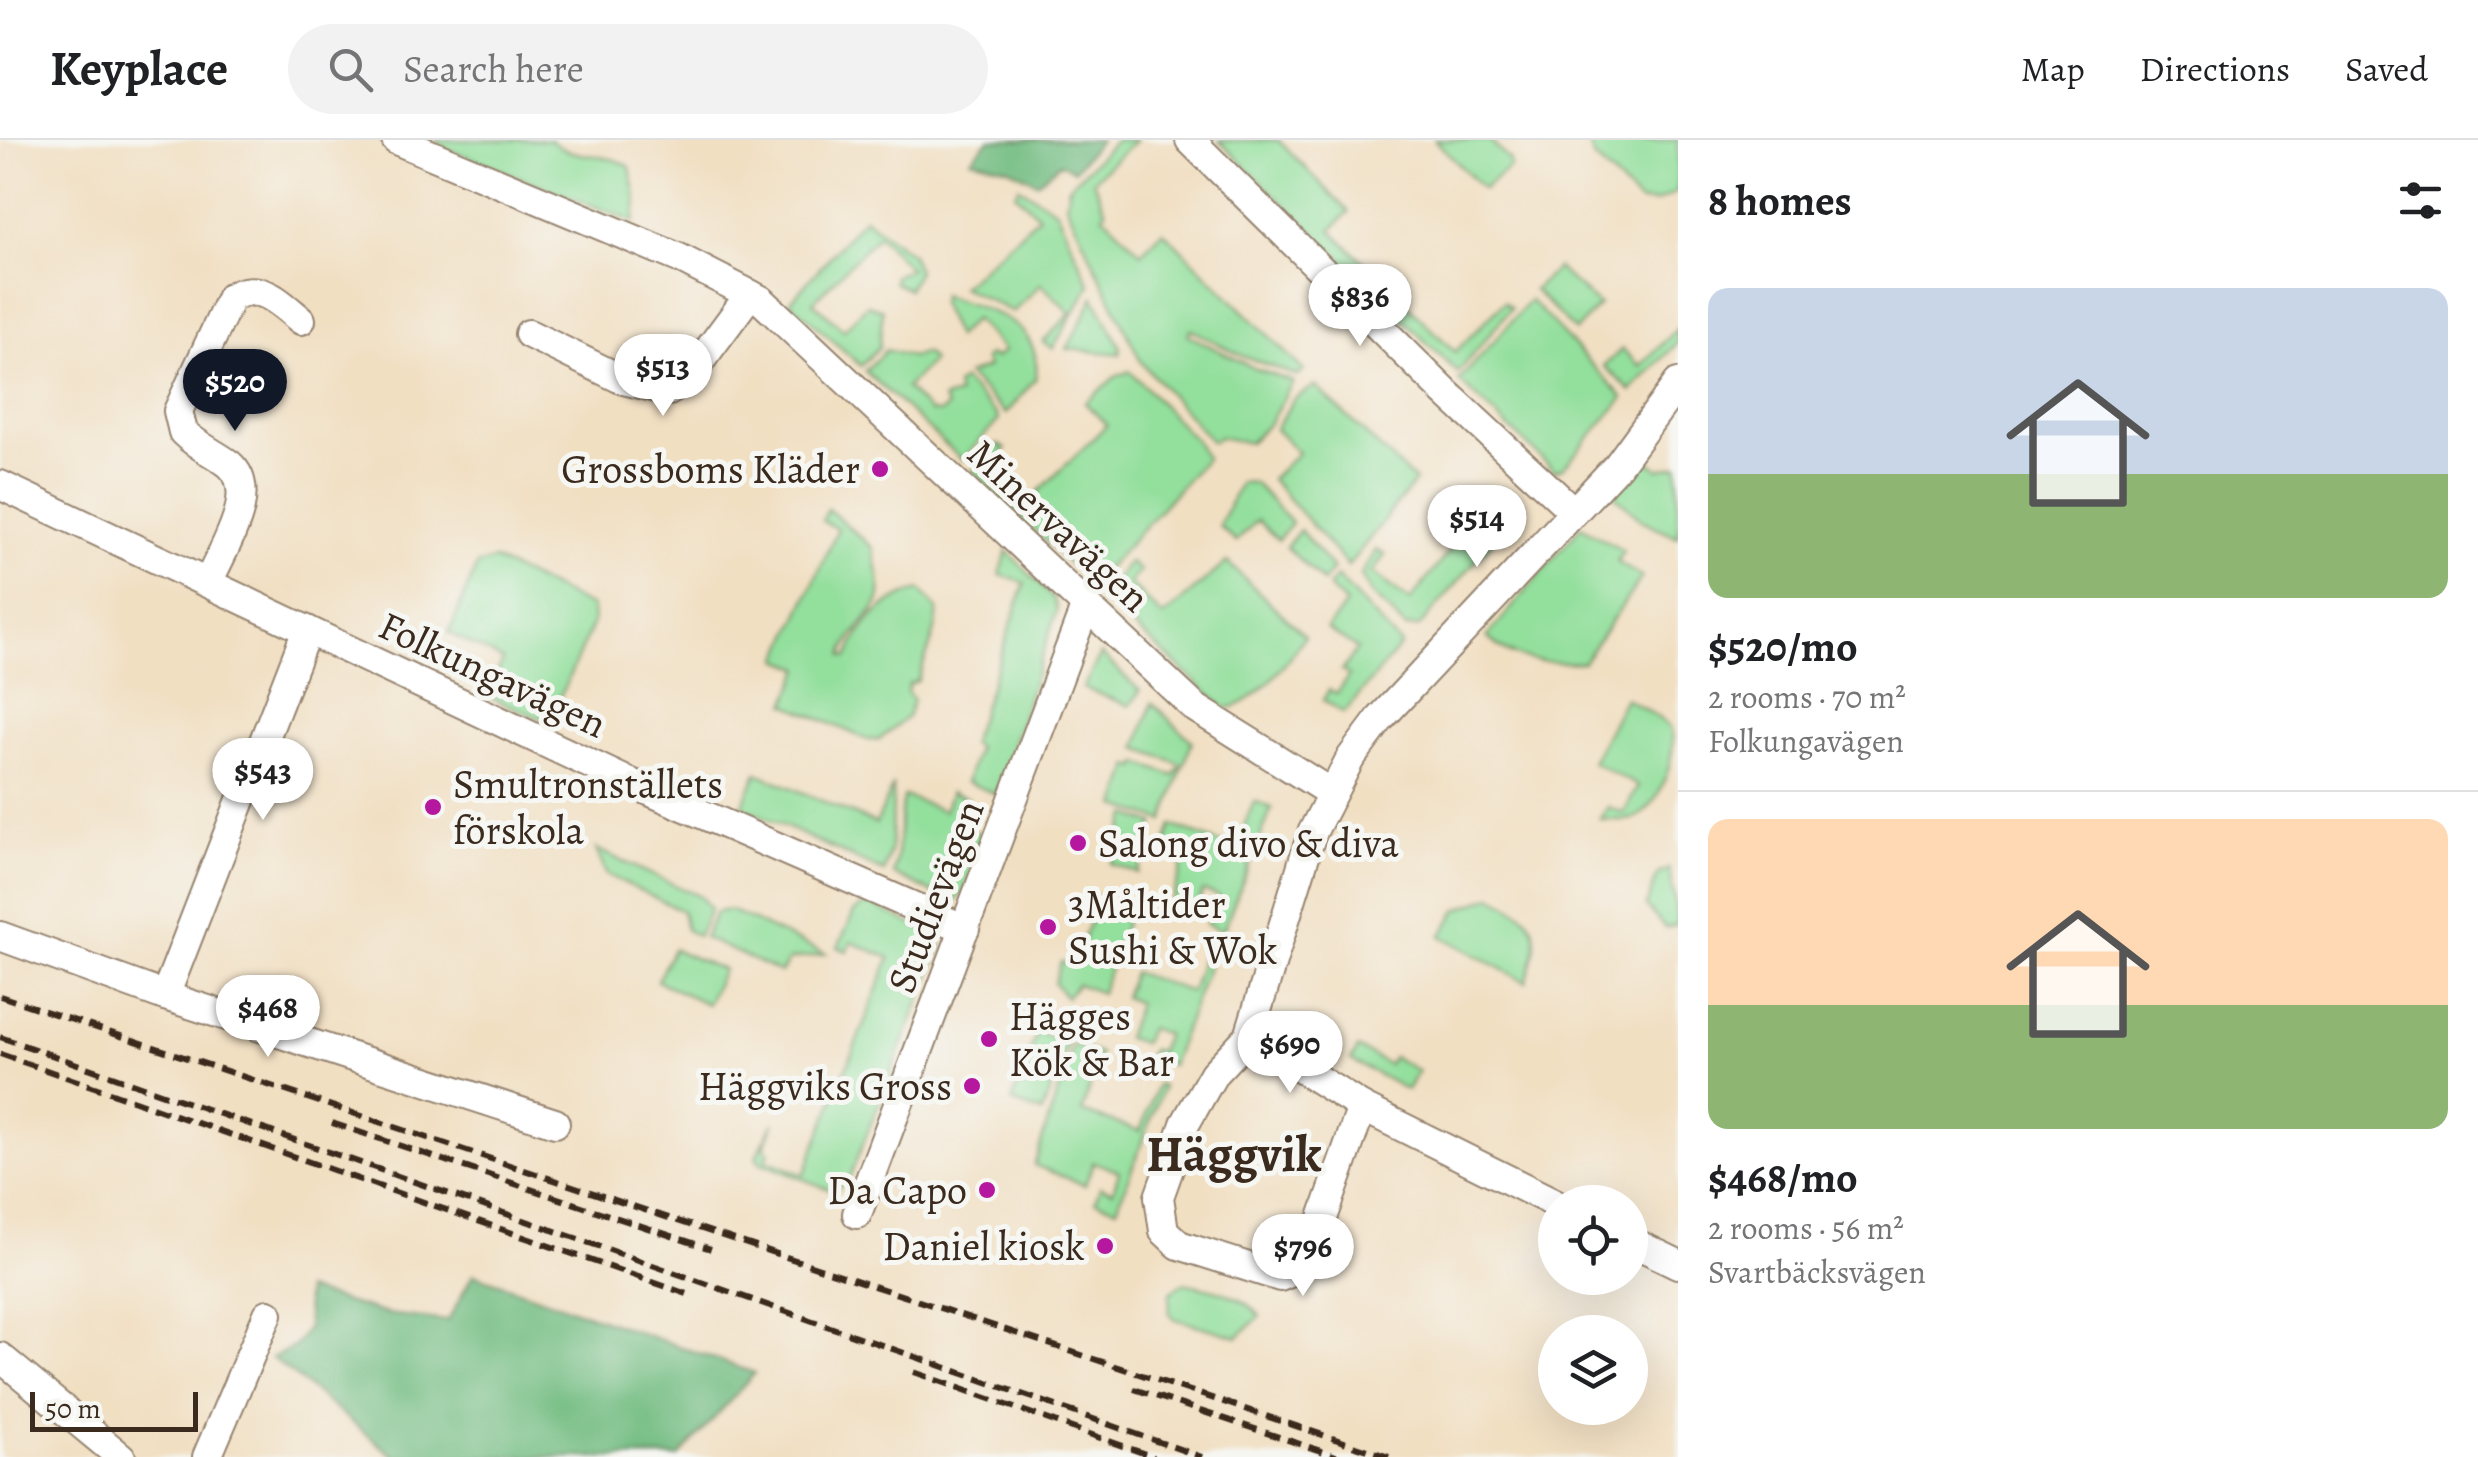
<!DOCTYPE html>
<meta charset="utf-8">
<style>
:root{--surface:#fff;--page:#f2f2f2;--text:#202124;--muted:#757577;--line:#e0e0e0;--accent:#111827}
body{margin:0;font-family:Alegreya,serif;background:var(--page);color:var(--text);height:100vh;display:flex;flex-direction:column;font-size:38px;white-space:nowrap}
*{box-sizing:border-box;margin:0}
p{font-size:32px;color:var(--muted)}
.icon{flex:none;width:55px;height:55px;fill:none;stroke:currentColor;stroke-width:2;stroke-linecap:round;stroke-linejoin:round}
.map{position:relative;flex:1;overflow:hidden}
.panel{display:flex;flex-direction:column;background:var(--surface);width:800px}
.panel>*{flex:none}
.tools{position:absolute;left:1538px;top:1045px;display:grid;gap:20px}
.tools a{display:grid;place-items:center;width:110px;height:110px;border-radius:50%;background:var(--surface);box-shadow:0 10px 40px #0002;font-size:50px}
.scale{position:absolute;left:30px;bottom:25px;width:168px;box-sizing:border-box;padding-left:10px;border:5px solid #3b2a1e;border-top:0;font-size:28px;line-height:35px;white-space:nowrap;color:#3b2a1e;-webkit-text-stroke:8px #f6f6f2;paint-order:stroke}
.price{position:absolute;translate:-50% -85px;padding:0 22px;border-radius:35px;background:#fff;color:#222;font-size:32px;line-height:65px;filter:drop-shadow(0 2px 5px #0008)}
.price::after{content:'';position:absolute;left:50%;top:60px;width:30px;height:22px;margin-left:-15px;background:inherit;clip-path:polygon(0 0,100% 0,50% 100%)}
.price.on{background:var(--accent);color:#fff}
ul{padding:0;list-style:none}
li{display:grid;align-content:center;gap:20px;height:530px;padding:0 30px}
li+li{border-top:2px solid var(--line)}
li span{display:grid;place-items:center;height:310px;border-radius:20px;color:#555}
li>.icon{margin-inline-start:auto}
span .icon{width:180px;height:180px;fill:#fffc;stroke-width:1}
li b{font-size:42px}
h2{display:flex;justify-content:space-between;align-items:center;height:120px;padding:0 30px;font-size:42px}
header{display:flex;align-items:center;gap:60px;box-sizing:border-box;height:140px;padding:0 50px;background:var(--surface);border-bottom:2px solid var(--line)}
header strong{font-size:48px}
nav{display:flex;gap:55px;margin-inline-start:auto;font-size:35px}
.search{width:700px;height:90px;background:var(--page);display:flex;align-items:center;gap:25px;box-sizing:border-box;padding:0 35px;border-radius:55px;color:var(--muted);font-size:38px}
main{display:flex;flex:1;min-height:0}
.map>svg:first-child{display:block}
.green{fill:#93df9c;stroke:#67845d;stroke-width:2.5}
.forest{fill:#76be84;stroke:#587451;stroke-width:2.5}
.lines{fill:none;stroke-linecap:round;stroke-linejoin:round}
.street-casing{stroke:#968470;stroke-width:32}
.street{stroke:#fff;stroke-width:28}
.rail{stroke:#3b2a1e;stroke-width:6;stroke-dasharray:15 8;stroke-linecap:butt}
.poi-dot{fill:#b5179e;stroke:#f6f6f2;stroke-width:4}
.labels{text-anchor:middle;stroke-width:10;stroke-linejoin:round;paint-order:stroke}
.poi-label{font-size:40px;fill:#3b2a1e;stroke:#f6f6f2;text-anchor:end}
.street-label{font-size:40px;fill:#3b2a1e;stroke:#f6f6f2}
.district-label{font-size:50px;font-weight:bold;fill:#3b2a1e;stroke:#f6f6f2}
</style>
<header>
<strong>Keyplace</strong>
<div class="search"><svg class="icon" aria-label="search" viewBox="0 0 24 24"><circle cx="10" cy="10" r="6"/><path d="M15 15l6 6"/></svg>Search here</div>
<nav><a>Map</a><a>Directions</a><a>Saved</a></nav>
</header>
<main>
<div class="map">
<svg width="1678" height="1317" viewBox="0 0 1678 1317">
<rect width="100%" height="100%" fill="#f6f6f2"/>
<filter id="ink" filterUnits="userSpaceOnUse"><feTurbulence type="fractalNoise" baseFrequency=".01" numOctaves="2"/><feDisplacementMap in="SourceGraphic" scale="20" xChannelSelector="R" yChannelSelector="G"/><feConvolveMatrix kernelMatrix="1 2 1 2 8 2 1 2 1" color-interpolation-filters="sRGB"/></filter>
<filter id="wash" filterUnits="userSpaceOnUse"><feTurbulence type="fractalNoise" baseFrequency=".0048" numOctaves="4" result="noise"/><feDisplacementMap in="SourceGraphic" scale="40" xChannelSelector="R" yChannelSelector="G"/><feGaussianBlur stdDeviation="2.25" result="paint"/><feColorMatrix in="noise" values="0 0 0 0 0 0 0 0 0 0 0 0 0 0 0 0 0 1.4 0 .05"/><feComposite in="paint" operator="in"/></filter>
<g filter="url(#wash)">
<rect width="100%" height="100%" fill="#f1dfc2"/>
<g class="green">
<path d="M436,0h115c17,20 56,11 79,27l7,35 -3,20 -192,-75z"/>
<polygon points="1116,0 1136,0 1093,40 1106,71 1103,75 1141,113 1163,91 1304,231 1298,236 1242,216 1190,189 1188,195 1256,229 1293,242 1269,283 1249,303 1219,297 1212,302 1141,222 1066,64 1069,46"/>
<polygon points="1278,0 1349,72 1331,90 1455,212 1504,162 1511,168 1458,233 1219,1"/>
<polygon points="1435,0 1489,0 1510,21 1510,27 1483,49"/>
<polygon points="1588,0 1678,0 1678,51 1655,63 1639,62 1594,18"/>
<polygon points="1019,47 1056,70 1090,145 1053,208 1043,202 1071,173 1041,144 1013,172 961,147 1039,76 1015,53"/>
<polygon points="864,78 911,114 918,131 908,149 894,143 894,136 910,129 878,95 813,162 844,190 867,165 883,170 879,207 861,226 790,162"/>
<polygon points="1557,128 1599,165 1575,191 1534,150"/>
<path d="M941,155c44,15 102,24 95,83l-30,36 -39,-39 21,-8 -4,-8 4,-4 7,3 9,-7 -30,-32 -18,18 -16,-34z"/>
<polygon points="1094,157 1120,206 1120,214 1067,209"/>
<polygon points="1530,160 1624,258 1564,327 1555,331 1459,241"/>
<polygon points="1678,188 1678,202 1631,251 1604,226 1622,209 1640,226"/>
<polygon points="886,210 912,217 925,213 932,221 906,248 930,272 941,273 947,267 943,259 958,255 956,246 963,240 997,275 999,280 962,320 865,231"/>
<polygon points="1130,231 1196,301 1206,318 1110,425 1089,443 972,331 997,304 1006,309 996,320 1032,358 1107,285 1085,263 1115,237"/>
<polygon points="1315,246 1415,341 1348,426 1271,339 1298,313 1275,289 1294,259"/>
<polygon points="1644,306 1648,321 1659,329 1678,325 1678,397 1641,380 1597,338"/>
<polygon points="1240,342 1254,343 1288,379 1291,384 1278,400 1257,380 1236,402 1219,386"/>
<polygon points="1465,354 1506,382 1505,387 1419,487 1406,488 1370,453 1361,435 1376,410 1385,415 1372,433 1410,461 1473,381 1456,368"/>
<path d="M828,369l45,39c2,14 9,34 7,48 -3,17 -31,37 -37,60l5,1c14,-35 35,-57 72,-67l17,19c2,23 -13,48 -19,72l-9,3 -2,7 6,9 -5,16 -29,24h-11l-82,-36 15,-36 -22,-9 59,-130 -16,-8z"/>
<path d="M1581,386l42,25 -6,11 25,15 -59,85c-35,1 -70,1 -96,-25z"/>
<polygon points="1300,390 1333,429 1323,442 1286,407"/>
<polygon points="1007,411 1054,459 1057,470 996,654 966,642 977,608 971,603 1025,443 1000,435"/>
<polygon points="494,420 592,467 593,483 549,582 486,556 503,520 449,493 477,425"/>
<path d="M1129,422l11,9 -11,12 34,34 64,-55 78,74c-15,23 -51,72 -80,72l-123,-110z"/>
<polygon points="1337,437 1401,505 1344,573 1323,560 1329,550 1337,554 1349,535 1342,531 1357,509 1327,489 1346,464 1328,447"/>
<polygon points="1101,514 1140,551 1130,566 1083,548"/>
<path d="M1625,558c14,9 35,18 46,31 7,25 -11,82 -39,90 -10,2 -22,1 -32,0l8,-12 16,6 14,-27 -46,-24z"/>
<polygon points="1152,563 1192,601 1184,625 1137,608"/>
<polygon points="1139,623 1174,636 1179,627 1182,628 1164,681 1117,666 1130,626 1137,628"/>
<polygon points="757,633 876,684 893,645 891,708 884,732 742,667"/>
<path d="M951,652l18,7 -8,26 21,9 -17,56 -11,13 -61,-29c8,-27 4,-51 11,-78l40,15z"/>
<polygon points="1254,661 1272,668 1223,791 1206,784 1219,756 1203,751 1196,770 1171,762 1186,715 1165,708 1172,685 1235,709"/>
<polygon points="1128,675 1155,684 1138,733 1111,724"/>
<polygon points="596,709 701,757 710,769 698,796 686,790 682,771 606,734"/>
<polygon points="1669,729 1678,785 1665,788 1646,766 1658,734"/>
<polygon points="1098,756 1130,768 1101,853 1077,844 1066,857 1054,843 1061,822 1074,825"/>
<path d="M1493,756c48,26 50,34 33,86l-85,-46 17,-27z"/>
<polygon points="868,763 936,796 942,805 849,1039 834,1051 761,1023 756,1017 774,982 764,1008 769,1011 766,1020 804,1035 890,818 851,802 847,811 838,807 854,772"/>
<polygon points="730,770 826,814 789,820 781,833 704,798 716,772"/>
<polygon points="1209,798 1218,801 1171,925 1148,918 1151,910 1159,912 1166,894 1149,888 1143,903 1126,898 1138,863 1124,857 1133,832 1191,852"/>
<polygon points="673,809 723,830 707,864 657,841"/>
<polygon points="1037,892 1068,903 1042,973 1012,962"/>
<polygon points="1073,905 1100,914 1082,972 1140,991 1157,945 1163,947 1117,1068 1095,1061 1100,1047 1113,1051 1119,1031 1093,1022 1085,1045 1034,1025"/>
<polygon points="1358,908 1388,924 1393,917 1418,931 1407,950 1351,920"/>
<path d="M1183,1143c25,5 61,11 77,33l-22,21 -63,-18 -6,-7 1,-19z"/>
</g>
<g class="forest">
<polygon points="989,0 1100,0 1074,30 1060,23 1037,42 1009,28 971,19"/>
<polygon points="473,1134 755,1233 679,1317 395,1317 272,1218 295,1206 308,1187 305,1150 387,1174 448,1181"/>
</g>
</g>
<g filter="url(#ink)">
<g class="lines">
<g class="street-casing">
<g id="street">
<polyline points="396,0 679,118 761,160 1194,567 1331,653"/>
<polyline points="1190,0 1446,253 1573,371"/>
<polyline points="529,194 623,240 669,251 690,235 750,154"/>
<polyline points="0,345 624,640 965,789"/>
<path d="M209,441c12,-30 53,-89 20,-117 -15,-11 -32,-18 -46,-32l-5,-21 53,-114c29,-16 48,5 70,23"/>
<polyline points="0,796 165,856 555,983"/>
<polyline points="165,856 307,490"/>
<polyline points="1249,896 1362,967 1555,1063"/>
<polyline points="1362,967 1310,1115 1294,1131 1280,1137 1179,1105 1164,1091 1159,1057 1185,984 1214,933 1249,896 1312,693 1350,619 1380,579 1618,325 1678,243"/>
<polyline points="857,1074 1086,465"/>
<polyline points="1630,1101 1678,1124"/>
<polyline points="0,1217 121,1317"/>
<polyline points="207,1317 268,1174"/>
</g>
</g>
<use href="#street" class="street"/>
<g class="rail">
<polyline points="0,856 1389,1317"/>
<polyline points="0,897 1202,1317"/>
<polyline points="0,914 687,1154"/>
<polyline points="332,983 711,1109"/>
<polyline points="914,1232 1154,1317"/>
<polyline points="1134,1249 1339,1317"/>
</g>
</g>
</g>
<g class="poi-dot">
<circle cx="880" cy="329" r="10"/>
<circle cx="433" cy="667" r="10"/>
<circle cx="1078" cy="703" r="10"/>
<circle cx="1048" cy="787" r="10"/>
<circle cx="989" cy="899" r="10"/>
<circle cx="972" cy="946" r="10"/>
<circle cx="987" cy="1050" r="10"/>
<circle cx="1105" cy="1106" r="10"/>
</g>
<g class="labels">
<g class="poi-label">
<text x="860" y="343">Grossboms Kläder</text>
<text x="453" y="658" text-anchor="start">Smultronställets<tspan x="453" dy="46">förskola</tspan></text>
<text x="1098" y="717" text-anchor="start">Salong divo &amp; diva</text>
<text x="1068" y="778" text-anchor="start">3Måltider<tspan x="1068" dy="46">Sushi &amp; Wok</tspan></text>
<text x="1009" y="890" text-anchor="start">Hägges<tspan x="1009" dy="46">Kök &amp; Bar</tspan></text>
<text x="952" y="960">Häggviks Gross</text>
<text x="967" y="1064">Da Capo</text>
<text x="1085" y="1120">Daniel kiosk</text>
</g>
<g class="street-label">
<text transform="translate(1059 385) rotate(43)" y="14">Minervavägen</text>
<text transform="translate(493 534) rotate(25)" y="14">Folkungavägen</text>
<text transform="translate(935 756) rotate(-69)" y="14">Studievägen</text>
</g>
<g class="district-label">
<text x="1234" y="1031">Häggvik</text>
</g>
</g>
</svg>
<div class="tools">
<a><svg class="icon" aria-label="locate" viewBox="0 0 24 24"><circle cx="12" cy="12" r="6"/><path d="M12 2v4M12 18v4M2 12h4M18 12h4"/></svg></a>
<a><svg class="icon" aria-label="layers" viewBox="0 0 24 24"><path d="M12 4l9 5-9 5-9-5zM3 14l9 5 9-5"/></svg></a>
</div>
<div class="scale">50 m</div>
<b class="price" style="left:1360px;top:209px">$836</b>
<b class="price" style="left:663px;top:279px">$513</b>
<b class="price on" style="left:235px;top:294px">$520</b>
<b class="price" style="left:1477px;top:430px">$514</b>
<b class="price" style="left:263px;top:683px">$543</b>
<b class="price" style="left:268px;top:920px">$468</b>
<b class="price" style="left:1290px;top:956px">$690</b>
<b class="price" style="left:1303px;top:1159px">$796</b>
</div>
<section class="panel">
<h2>8 homes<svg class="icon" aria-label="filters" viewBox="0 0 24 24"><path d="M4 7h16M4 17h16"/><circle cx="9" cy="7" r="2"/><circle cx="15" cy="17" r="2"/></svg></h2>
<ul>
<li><span style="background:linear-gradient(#c9d6e8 60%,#8fb573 0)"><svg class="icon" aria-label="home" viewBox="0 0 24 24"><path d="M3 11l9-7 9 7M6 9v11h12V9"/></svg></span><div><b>$520/mo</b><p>2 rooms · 70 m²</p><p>Folkungavägen</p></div></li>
<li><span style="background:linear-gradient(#ffd9b3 60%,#8fb573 0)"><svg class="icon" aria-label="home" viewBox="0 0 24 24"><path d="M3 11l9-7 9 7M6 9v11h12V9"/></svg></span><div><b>$468/mo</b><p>2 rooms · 56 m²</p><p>Svartbäcksvägen</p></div></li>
</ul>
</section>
</main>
